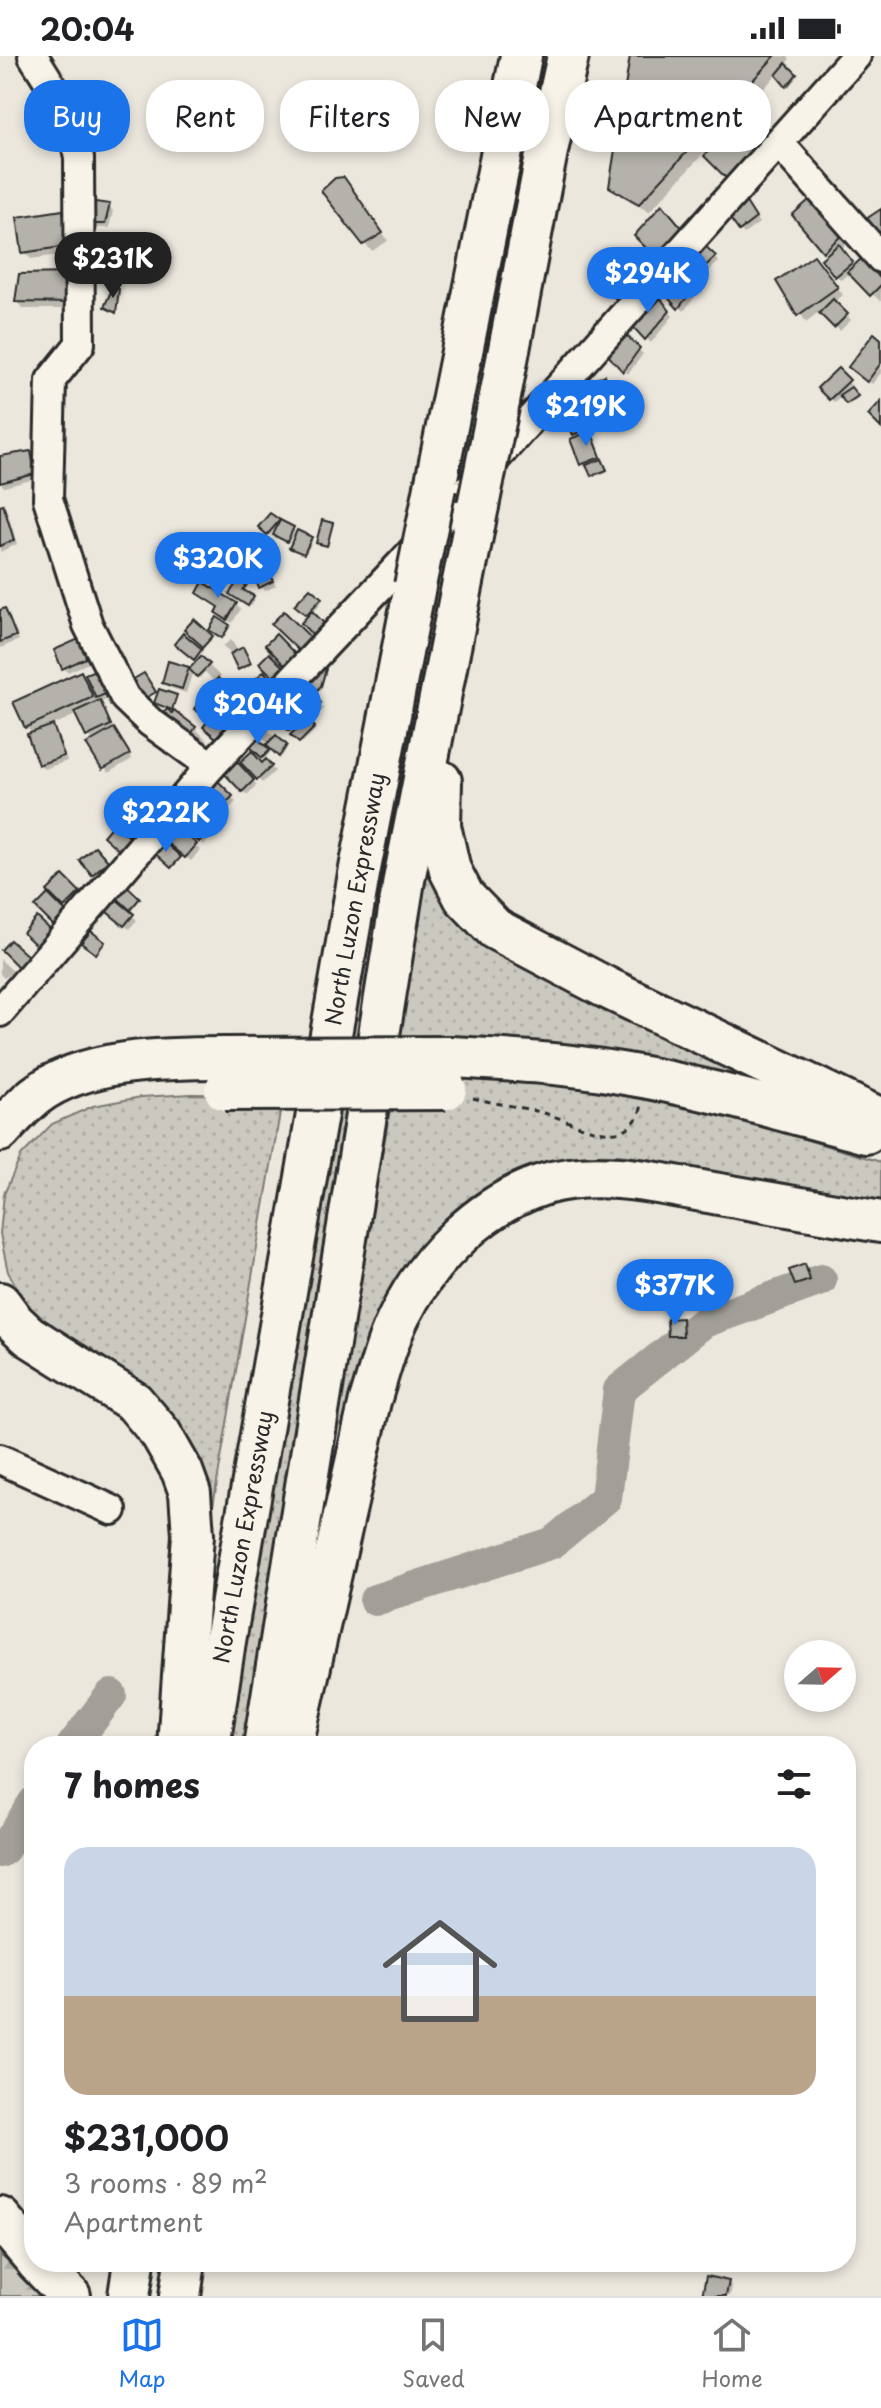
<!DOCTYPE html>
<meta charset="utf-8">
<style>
:root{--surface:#fff;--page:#f6f6f6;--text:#202124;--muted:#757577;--line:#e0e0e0;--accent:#1a73e8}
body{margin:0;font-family:"Playpen Sans",sans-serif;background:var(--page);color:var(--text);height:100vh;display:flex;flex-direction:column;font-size:30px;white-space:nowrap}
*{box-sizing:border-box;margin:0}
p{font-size:26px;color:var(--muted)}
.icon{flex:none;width:44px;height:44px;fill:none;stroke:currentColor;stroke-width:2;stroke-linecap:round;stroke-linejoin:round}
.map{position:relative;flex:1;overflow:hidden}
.drawer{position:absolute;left:24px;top:1680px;width:832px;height:536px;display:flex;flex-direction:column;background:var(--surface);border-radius:32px;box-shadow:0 4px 12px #0003}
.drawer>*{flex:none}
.banner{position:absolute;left:24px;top:24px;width:834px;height:72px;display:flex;gap:16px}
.needle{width:52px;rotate:70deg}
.buttons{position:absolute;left:784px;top:1584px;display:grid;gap:16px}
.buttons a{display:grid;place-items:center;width:72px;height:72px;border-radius:50%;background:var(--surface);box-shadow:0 4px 12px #0003;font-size:40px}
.price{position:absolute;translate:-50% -68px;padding:0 18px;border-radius:28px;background:var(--accent);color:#fff;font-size:26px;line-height:52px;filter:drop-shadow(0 2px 4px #0008)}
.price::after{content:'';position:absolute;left:50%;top:48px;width:24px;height:18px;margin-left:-12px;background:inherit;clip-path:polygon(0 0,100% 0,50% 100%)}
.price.current{background:#222;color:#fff}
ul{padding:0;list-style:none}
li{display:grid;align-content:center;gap:16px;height:424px;padding:0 40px}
li span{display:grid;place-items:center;height:248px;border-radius:24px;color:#555}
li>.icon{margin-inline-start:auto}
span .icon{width:144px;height:144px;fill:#fffc;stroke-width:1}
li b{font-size:34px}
h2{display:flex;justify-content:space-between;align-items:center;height:96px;padding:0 40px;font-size:34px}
.tag{padding:0 28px;border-radius:32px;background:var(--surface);box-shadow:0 4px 12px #0003;font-size:28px;line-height:72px}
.tag.current{background:var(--accent);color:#fff}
.status{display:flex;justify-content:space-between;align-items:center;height:56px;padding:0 40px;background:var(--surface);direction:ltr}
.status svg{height:22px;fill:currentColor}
.menu{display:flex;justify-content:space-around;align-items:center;height:112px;border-top:2px solid var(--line);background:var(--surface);font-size:22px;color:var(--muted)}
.menu a{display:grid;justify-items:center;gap:4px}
.menu .current{color:var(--accent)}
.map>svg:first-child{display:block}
.green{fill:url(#green-dots);stroke:#7b7a75;stroke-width:2}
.forest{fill:url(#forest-firs);stroke:#7b7a75;stroke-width:2}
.shadow{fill:#0003}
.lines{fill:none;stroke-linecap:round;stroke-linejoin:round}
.river{stroke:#a29f98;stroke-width:32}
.building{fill:#b5b2ab;stroke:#2b2b2b;stroke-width:2}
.minor-casing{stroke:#2b2b2b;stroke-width:34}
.highway-casing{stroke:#2b2b2b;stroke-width:46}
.path{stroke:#2b2b2b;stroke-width:3;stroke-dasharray:6 6;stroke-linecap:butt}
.minor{stroke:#f7f3e8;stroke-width:28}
.highway{stroke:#f7f3e8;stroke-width:40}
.highway-bridge-casing{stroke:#2b2b2b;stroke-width:46;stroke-linecap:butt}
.highway-bridge{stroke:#f7f3e8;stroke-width:40}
.labels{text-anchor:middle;stroke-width:8;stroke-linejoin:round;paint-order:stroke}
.street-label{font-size:22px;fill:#2b2b2b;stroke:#f7f3e8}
</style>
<div class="status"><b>20:04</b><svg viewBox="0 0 49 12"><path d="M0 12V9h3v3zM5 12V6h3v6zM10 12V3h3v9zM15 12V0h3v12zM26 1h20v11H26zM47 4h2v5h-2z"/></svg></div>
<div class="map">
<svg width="881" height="2240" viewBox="0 0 881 2240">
<defs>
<pattern id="green-dots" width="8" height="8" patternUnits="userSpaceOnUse" patternTransform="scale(2)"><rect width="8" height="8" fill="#cbc8bf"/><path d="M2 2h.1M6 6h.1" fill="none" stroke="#aeaca4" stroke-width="1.8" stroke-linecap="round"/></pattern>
<pattern id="forest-firs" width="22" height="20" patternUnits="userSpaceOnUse" patternTransform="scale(2)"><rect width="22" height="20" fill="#cbc8bf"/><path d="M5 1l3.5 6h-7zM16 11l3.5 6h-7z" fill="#aeaca4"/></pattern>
</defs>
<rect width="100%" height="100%" fill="#ebe7dd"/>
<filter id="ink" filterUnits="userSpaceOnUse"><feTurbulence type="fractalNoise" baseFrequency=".0125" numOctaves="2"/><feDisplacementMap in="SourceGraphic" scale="16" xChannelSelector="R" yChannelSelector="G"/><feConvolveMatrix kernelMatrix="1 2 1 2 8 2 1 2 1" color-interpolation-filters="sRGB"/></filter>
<g filter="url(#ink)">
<g class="green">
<polygon points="536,0 550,0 476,356 456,377"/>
<polygon points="446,499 366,934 243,1690 227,1690 427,516"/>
<polygon points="429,806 441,823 819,1051 478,988 399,979"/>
<path d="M455,1016l155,18 107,23 164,49v41c-54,-10 -108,-20 -163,-30 -33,-6 -68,-16 -102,-18 -102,-5 -181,50 -224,140l-65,250 -13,-3 82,-466z"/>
<polygon points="191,1038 283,1039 207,1485 201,1441 58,1279 27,1249 8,1216 0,1178 4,1138 21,1100 52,1068 93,1050 141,1041"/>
</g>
<polygon class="forest" points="0,2199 47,2240 0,2240"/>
<g class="shadow">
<polygon points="632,0 787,0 790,3 785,9 797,21 789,31 778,17 744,54 776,82 736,129 704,97 649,156 622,140 612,130"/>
<polygon points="343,123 388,185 372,195 365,188"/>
<polygon points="109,150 113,155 109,172 87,172"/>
<polygon points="748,150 759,167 744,178 740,173"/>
<polygon points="62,157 70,164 74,197 31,203 24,196"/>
<polygon points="795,159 854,182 841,193 855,211 881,225 881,246 850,216 841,224 836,219 829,199"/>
<polygon points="702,189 719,206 691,232 697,238 684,255 657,226 689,230"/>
<polygon points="821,208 843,239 834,246 851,264 840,275 820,255 806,266 779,226"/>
<polygon points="69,219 76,253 24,253 17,246"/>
<polygon points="660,243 673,260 651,287 626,261"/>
<polygon points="616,272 643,298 628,318 601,288"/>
<polygon points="881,285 881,317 872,328 855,315"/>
<polygon points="838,315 852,330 850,332 858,342 849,349 842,340 834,346 820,332"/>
<polygon points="605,321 609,326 620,354 598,363 594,359"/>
<polygon points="571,341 578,356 583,354 587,359 594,376 591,378 595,382 604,406 607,416 594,421 589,412 587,413 582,408 573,384 578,382 566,358 562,358"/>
<polygon points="30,397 34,402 39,422 4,431 0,426 0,402"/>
<polygon points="3,450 7,455 17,488 0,496 0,451"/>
<polygon points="270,459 295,475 289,486 277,480 278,470 270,479 260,471"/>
<polygon points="332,469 329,490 320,488"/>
<polygon points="311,483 313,484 306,498 293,493"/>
<polygon points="237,505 246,518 239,524 248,530 244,536 255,544 251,550 234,539 239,527 227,512"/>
<polygon points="262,505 276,530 265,535 261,530"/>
<polygon points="204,529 241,553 232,567 223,561 221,552"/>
<polygon points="310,534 322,545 310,561 297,549"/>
<polygon points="4,554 9,559 19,584 0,592 0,556"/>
<polygon points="183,580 202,596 199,600 220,620 217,624 229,636 218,648 207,637 216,627 205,616 200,622 193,615 186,637 168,631 164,626 188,613 190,615 198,606 177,588"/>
<polygon points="81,584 93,605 68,616 64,612"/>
<polygon points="231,584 239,596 244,596 251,609 241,614 240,613 232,598 223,590"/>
<polygon points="319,609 326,616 322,632 317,637 306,624"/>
<polygon points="81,617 92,628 118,639 99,647 132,703 108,717 78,658 51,670 56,676 67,705 44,713 40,708 33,678 26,671"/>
<polygon points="303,630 324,653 311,664 290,641"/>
<polygon points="229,643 245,657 221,685 206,671 211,664 197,653 212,655 216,659"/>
<polygon points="292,655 304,668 307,665 315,674 302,687 282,665"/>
<polygon points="167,656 195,672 219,696 210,707"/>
<polygon points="264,671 287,692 282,701 273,693 265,702 249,687 265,693 269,688 258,678"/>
<polygon points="232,703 257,729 247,739 222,712"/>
<polygon points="243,706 262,709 266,706 275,715 262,727"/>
<polygon points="218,728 236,746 222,760 200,738 210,737"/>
<polygon points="186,755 213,779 204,789 178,765"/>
<polygon points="173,770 200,794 191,805 168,786"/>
<polygon points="95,793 111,811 98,822 82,804"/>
<polygon points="63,822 83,841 69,855 50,835"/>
<polygon points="111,842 137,864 129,873 108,855"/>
<polygon points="0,903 14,916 16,914 23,921 17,928 8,919 4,922 0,918"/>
<polygon points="728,2227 732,2231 730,2240 704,2240"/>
</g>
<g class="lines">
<g class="river">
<polyline points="375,1544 552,1487 606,1442 619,1334 704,1266 821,1224"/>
<polyline points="72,1690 111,1639"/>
<polyline points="0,1796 4,1793 34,1746"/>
</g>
</g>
<g class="building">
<polygon points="630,0 775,0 639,148 609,131"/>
<polygon points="786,7 797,18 786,31 776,19"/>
<polygon points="746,53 770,74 728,124 704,100"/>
<polygon points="344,121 383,177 363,189 321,135 335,122"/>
<polygon points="817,137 848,174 823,196 792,159"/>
<polygon points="744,143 756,162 739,175 726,157"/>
<polygon points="88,145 110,148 105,168 81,168"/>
<polygon points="662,148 684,174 658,204 634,180"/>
<polygon points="881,153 881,183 863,165"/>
<polygon points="63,154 68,190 22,197 17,161"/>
<polygon points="701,186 716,200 688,227"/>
<polygon points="839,188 853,206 835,221 821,203"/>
<polygon points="814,199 838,231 797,260 776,225"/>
<polygon points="862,202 881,223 881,229 870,240 847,216"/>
<polygon points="619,208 639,225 619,246 599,227"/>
<polygon points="674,212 694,232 678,253 654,226"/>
<polygon points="70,217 69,247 15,246 19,218"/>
<polygon points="113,231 119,233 116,257 104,251"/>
<polygon points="656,236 670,255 645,284 623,260"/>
<polygon points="833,243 848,258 834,272 819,257"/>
<polygon points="615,269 640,292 623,316 598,288"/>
<polygon points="874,277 881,283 881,307 867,326 848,311"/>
<polygon points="838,312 850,324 829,344 817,332"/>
<polygon points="605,319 617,349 592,360 580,330"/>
<polygon points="851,331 858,340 846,348 839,339"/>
<polygon points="570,337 576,351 560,359 553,345"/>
<polygon points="881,345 881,372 868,359"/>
<polygon points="583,352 591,371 573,379 564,359"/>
<polygon points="591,375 601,401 580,409 570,383"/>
<polygon points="31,395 35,418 0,427 0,400"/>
<polygon points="602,403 607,414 591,420 586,409"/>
<polygon points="3,448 14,484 0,490 0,449"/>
<polygon points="270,457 280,464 267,479 258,471"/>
<polygon points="280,464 294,471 287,486 273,479"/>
<polygon points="322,464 333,467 327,490 316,487"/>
<polygon points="297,474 312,481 304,498 289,492"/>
<polygon points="237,502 246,516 233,525 224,511"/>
<polygon points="263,503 273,525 259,532 249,509"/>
<polygon points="240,522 248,527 243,534 254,540 248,550 229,538"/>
<polygon points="203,526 237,547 227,564 216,557 219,551 197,537"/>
<polygon points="310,532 322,542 306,559 294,549"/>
<polygon points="5,552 16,580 0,586 0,554"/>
<polygon points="284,555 311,582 299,595 271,568"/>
<polygon points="312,555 329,572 317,584 301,567"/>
<polygon points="217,561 230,569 222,582 209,574"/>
<polygon points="194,563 213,580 203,591 184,574"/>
<polygon points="183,577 202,593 194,604 174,588"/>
<polygon points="276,578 299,602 288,613 265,589"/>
<polygon points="81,582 90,600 62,613 54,594"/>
<polygon points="243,591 251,607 238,614 230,598"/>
<polygon points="269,597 289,617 279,627 259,607"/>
<polygon points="201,600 210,608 197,621 189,613"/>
<polygon points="168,605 189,611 182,633 162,627"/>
<polygon points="319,606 326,613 321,630 314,637 303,624"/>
<polygon points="105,610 115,634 96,642 85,618"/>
<polygon points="81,615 93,641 25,672 13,646"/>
<polygon points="264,615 277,631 263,643 250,628"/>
<polygon points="144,617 156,636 144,643 132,624"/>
<polygon points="218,622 229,633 215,648 204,637"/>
<polygon points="303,627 321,647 306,661 287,641"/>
<polygon points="159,633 177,639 172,654 154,647"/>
<polygon points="229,640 242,651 216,682 203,671"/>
<polygon points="100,644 111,669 86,681 74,656"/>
<polygon points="200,644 213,654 207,662 194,653"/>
<polygon points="292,652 302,663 289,675 279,665"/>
<polygon points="167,653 172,657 174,654 196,671 188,682 161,661"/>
<polygon points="307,663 315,671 299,687 290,679"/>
<polygon points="53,669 64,700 38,709 27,678"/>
<polygon points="114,672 130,698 102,714 86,688"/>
<polygon points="254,679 270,694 262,702 246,687"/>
<polygon points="276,679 287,689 279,701 266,689"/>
<polygon points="252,695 262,707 266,703 272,710 257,724 240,706"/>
<polygon points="232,700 254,724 242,736 219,712"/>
<polygon points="218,725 233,740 216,757 197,738 205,730 210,734"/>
<polygon points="186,752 210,773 199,786 175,765"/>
<polygon points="125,760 138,773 130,780 117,767"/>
<polygon points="114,767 135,786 124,799 103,780"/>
<polygon points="173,768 197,788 185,802 161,782"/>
<polygon points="161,783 181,801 171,812 151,794"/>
<polygon points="95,790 108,805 92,819 79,804"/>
<polygon points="63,819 80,836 64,852 47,835"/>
<polygon points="123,826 140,842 130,854 112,837"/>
<polygon points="48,838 67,857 54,870 35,851"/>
<polygon points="111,839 134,858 124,870 101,851"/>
<polygon points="37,861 56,879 41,894 23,877"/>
<polygon points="91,875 105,886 96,898 81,887"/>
<polygon points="10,884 29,901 19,912 1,894"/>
<polygon points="805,1208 810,1224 795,1229 789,1214"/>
<polygon points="682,1262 683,1280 668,1280 667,1263"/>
<polygon points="706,2220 729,2225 726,2240 702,2240"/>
</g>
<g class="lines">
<g class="minor-casing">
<g id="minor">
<path d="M33,0c22,35 40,60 46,102l1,186 -29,36 -3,119 40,126 37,73 25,24 61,44"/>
<polyline points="779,87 881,202"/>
<polyline points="0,956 211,710 401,508 856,0"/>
<polyline points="0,1403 112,1454"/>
</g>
</g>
<g class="highway-casing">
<g id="highway">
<polyline points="499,346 547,95 568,0"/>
<polyline points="435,431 521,0"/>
<polyline points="441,725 440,770 450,814 464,841 495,873 605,931 881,1063"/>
<path d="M449,1001c57,3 115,6 171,16 83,13 164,38 246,60"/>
<path d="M0,1075c11,-12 22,-25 35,-35 48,-38 133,-38 191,-38"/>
<polyline points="0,1247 14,1266 29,1280 134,1346 161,1378 182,1415 190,1437 193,1479 178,1690"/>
<polyline points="209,1690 225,1585 359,818 415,530"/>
<polyline points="264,1690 404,824 478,450"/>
<path d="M292,1690l78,-345c9,-28 16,-59 30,-86 28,-57 83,-112 145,-131 57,-17 124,2 180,11 52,9 104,18 156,27"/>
<polyline points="0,2162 34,2202"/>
<polyline points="37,2206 70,2240"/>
<polyline points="129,2240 134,2206"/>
<polyline points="180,2240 185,2206"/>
</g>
</g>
<path class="path" d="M473,1042c22,6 45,8 67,14 31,7 89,46 102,-7"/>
<use href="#minor" class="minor"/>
<use href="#highway" class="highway"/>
<g class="highway-bridge-casing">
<g id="highway-bridge">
<polyline points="478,450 499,346"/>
<polyline points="415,530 435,431"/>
<polyline points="226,1002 449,1001"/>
<polyline points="225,1034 446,1033"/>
</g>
</g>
<use href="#highway-bridge" class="highway-bridge"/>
</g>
</g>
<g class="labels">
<g class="street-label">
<text transform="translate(355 843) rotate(-80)" y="8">North Luzon Expressway</text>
<text transform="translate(243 1481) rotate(-80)" y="8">North Luzon Expressway</text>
</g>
</g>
</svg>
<div class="buttons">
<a><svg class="needle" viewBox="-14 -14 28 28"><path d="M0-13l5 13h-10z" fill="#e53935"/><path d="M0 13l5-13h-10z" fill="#757577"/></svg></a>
</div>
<b class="price current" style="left:113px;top:244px">$231K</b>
<b class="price" style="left:648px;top:259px">$294K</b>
<b class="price" style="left:586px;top:392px">$219K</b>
<b class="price" style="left:218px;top:544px">$320K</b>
<b class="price" style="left:258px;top:690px">$204K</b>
<b class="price" style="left:166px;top:798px">$222K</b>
<b class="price" style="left:675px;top:1271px">$377K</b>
<div class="banner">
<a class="tag current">Buy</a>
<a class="tag">Rent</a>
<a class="tag">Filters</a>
<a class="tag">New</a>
<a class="tag">Apartment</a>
</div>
<section class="drawer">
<h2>7 homes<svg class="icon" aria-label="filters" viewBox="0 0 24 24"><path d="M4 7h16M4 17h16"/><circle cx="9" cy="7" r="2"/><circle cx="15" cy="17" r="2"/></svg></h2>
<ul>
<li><span style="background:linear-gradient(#c9d6e8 60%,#b9a48a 0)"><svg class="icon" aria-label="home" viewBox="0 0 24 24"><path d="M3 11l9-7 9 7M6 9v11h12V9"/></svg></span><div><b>$231,000</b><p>3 rooms · 89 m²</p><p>Apartment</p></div></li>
</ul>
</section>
</div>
<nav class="menu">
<a class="current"><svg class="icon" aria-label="map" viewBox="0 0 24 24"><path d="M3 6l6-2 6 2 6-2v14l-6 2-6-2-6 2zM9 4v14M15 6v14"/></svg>Map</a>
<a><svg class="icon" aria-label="saved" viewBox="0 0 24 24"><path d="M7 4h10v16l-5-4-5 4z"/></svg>Saved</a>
<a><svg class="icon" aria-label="home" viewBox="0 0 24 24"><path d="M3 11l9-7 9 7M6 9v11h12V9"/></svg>Home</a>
</nav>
